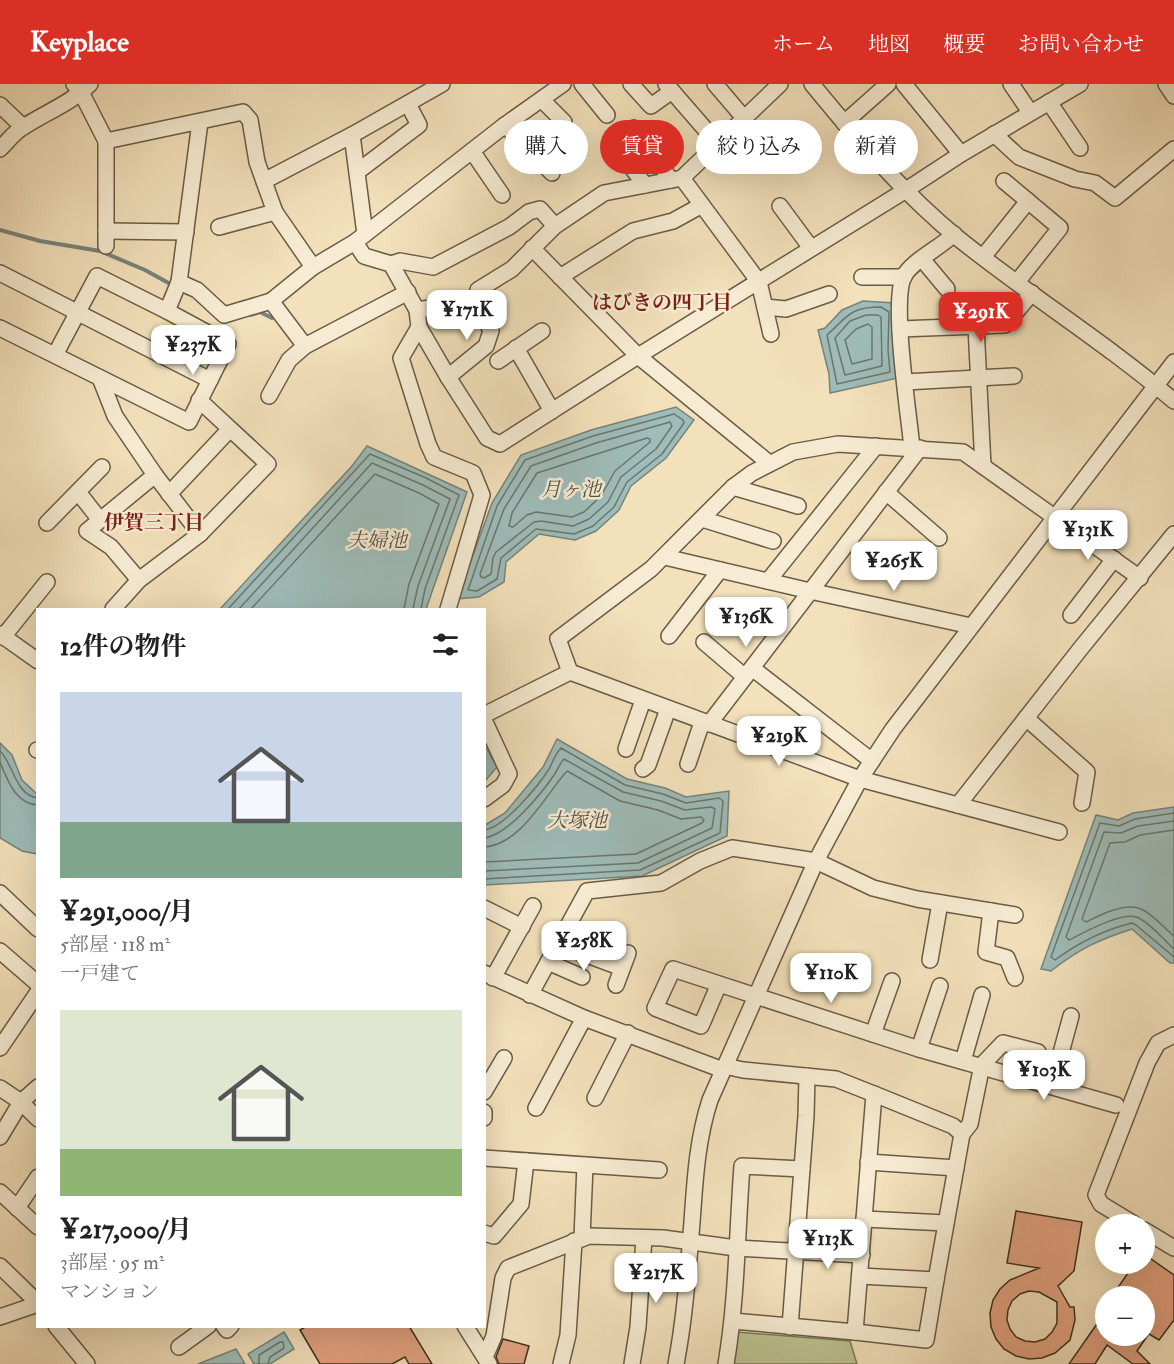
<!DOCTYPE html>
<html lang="ja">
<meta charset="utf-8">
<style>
:root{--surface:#fff;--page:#f6f6f6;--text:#222;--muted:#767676;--accent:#d93025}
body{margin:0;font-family:"IM FELL Double Pica","Noto Serif JP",serif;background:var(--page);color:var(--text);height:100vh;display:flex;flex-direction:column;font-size:22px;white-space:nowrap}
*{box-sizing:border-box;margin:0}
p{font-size:20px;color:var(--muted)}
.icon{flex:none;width:33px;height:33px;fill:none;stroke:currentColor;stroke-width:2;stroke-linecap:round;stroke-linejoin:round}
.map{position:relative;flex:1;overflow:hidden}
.panel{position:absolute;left:36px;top:524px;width:450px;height:720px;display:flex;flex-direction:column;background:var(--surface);border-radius:0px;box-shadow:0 6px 24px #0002}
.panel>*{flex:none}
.guide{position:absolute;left:504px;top:36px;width:570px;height:54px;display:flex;gap:12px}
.buttons{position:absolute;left:1095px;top:1130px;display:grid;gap:12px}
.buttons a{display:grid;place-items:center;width:60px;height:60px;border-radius:50%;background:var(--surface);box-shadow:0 6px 24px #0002;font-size:30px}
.price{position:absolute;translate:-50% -51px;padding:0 14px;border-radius:12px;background:#fff;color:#222;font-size:20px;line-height:39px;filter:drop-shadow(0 2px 3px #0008)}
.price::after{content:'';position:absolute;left:50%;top:36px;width:18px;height:14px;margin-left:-9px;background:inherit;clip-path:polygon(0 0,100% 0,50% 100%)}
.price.on{background:var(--accent);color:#fff}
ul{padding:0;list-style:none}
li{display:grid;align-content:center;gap:12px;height:318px;padding:0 24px}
li span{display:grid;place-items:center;height:186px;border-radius:0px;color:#555}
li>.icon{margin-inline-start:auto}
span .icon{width:108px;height:108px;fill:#fffc;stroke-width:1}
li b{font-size:26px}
h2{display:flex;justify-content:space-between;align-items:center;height:72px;padding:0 24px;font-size:26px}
.pill{padding:0 21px;border-radius:27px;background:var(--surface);box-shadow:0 6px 24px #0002;font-size:21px;line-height:54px}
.pill.on{background:var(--accent);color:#fff}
header{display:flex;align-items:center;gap:36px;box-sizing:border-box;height:84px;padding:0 30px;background:var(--accent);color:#fff}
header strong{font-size:28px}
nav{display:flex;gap:33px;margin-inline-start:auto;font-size:21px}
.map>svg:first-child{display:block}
.green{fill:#bbc390;stroke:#7b7a58;stroke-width:1.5}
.water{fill:#9ebcb9;stroke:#76847c;stroke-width:1.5}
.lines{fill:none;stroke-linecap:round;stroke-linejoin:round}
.shore{stroke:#6c766d;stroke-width:1.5}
.stream{stroke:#76847c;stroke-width:4}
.building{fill:#e2a280;stroke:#3b3021;stroke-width:1.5;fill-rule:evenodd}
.minor-casing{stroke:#695c48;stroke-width:18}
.minor{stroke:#f7ecd3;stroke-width:15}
.labels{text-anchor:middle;stroke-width:5;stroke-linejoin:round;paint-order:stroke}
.neighbourhood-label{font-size:20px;font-weight:bold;fill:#7a1f14;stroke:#f7ecd3}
.water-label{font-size:20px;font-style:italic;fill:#545347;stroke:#f7ecd3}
</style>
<header>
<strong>Keyplace</strong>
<nav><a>ホーム</a><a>地図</a><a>概要</a><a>お問い合わせ</a></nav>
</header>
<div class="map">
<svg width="1174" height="1280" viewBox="0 0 1174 1280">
<rect width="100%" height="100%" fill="#f3e1bb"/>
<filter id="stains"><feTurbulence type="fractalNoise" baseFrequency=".00333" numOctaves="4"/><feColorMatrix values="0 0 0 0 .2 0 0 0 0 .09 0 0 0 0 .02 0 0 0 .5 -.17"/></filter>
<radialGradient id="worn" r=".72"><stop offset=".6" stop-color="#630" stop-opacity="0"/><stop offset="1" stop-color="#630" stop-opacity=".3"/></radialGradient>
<polygon class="green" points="737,1248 850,1257 857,1280 731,1280"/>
<g class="water">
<polygon points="863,217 895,219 898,294 830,309 829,290 818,246 825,244 842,226"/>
<polygon points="676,323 694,336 666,374 631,402 619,426 596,447 575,456 539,450 506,478 504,498 479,513 457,515 492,419 521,371 591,346"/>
<polygon points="367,362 467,408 426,525 220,525 352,382"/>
<polygon points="557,655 627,695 665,704 686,713 729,707 727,752 642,792 485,801 485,741 505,729 543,683"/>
<polygon points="0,659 12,671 22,696 37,710 37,770 22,767 0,754"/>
<polygon points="485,662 497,683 485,697"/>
<path d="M1174,723v156h-4l-38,-34c-34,11 -53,20 -81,42l-10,-2 55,-154 22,5 15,-7z"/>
<polygon points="284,1248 294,1265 270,1280 254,1280 248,1270"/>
<polygon points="236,1265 245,1280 198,1280"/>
</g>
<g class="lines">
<g class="shore">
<path d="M881,223l8,5 -1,38 2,22 -53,12 -10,-49c21,-19 23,-28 54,-28z"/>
<polygon points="866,231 878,231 881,233 882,282 845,291 835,254 850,237"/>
<polygon points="868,240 872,243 872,275 852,280 845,256 856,245"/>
<polygon points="674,330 683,336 684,339 662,370 627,398 614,423 593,442 574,450 536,445 501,474 497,495 477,507 468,506 497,422 525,376 593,352"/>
<polygon points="670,338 672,342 656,365 621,393 608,418 589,435 573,442 541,437 534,438 496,468 493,474 491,490 484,494 481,493 480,490 504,425 531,382 596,359"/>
<polygon points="647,354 650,355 650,358 615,387 601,412 584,428 572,433 536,428 527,431 513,443 509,442 512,429 537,389"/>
<polyline points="228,525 370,370 426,394 459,411 425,505 421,525"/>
<polyline points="239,525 372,379 423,401 450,415 418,502 413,525"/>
<polyline points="251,525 375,390 419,409 439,420 409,500 404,525"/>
<path d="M0,667c14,14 15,44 38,47"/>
<path d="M0,678c7,17 15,42 38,43"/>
<path d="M1174,729l-39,6 -16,7 -19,-3 -49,134 4,3c23,-17 48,-30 77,-37l4,2 38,32"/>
<path d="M1174,737l-36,5 -17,7 -17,-1 -38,105 3,3c14,-7 55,-30 70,-22 13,7 24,21 35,31"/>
<path d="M484,746c20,-2 55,-45 65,-61 4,-7 6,-15 12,-21l64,37 38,9 23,9 33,-5 4,3 -3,32 -80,37 -156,9"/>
<path d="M1174,746l-34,5 -15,7 -15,1 -28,76 4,3c14,-7 39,-20 55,-13 12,5 23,19 33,27"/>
<path d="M484,754c23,-2 58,-45 70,-63 4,-6 6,-12 10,-16l59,33 38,9 24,9 26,-3 4,2 -3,19 -74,35 -154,8"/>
<path d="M484,763c37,-2 62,-53 83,-76l53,30 38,9 23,9 20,-2 3,3 -2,3 -66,31 -152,8"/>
<polyline points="259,1280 259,1271 280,1258 283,1258 284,1264 270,1273 268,1280"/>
</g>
<g class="stream">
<polyline points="0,146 40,157 100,167 145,186 174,202"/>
<polyline points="250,231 260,228 272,234"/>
</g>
</g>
<g class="building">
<path d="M1016,1127l66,11 -8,49 -16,15 12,21h4l1,13 -5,20 -15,13 -13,5 -13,1 -13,-3 -12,-7 -8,-10 -5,-12 -1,-14 3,-13 7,-11 10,-9 29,-12 -32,-5zM1029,1207l10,1 18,10v21l-5,9 -7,7 -10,3 -10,-1 -9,-4 -6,-8 -3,-9 1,-10 4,-9 8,-7z"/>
<polygon points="1144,1170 1174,1191 1174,1236 1159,1256 1144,1247 1144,1212 1112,1212 1135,1179 1144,1179"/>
<polygon points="1106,1227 1106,1251 1148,1251 1137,1267 1150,1280 1133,1280 1107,1261 1095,1280 1069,1280"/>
<polygon points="307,1242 409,1242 432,1280 409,1280 405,1273 392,1280 320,1280 300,1246"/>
<polygon points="503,1255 529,1262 524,1280 499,1280 496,1273"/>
</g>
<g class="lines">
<g class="minor-casing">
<g id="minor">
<polyline points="74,0 81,8 106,57 243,28 250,36 257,78 275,128 313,183 271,217 224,231 197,206 179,198 200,38"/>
<polyline points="582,0 607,31"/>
<polyline points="631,0 651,22 672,7"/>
<polyline points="666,0 718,60"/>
<polyline points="715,0 744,34"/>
<path d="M812,0c45,55 92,110 147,155 70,56 147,104 215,162"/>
<polyline points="904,0 961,70"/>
<polyline points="1011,0 1030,28"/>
<polyline points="1166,0 1174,12"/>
<polyline points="542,16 564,38"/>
<polyline points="1049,18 1080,64"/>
<polyline points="0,21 23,43"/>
<polyline points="844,39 888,0"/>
<polyline points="505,41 552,89"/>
<polyline points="634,44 671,96"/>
<polyline points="994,50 1019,73 1075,95 1095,99 1115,114 1174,65"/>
<polyline points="352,51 442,0"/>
<polyline points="106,57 106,162"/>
<polyline points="617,64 645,101"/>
<path d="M0,65c8,-8 15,-18 25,-23 22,-14 46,-23 65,-42"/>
<polyline points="472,67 502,111"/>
<polyline points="357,88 419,41 408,20"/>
<polyline points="682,94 759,198 771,250"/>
<polyline points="264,97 352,51 365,150"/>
<polyline points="1004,97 1060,144 1017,198"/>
<polyline points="780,122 811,164"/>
<polyline points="219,143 275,128"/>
<polyline points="106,147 186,148"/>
<polyline points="355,158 364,172 391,180 417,226 476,217"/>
<polyline points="532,164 638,272 769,379"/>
<polyline points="983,173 1028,117"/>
<polyline points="922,175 947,205"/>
<polyline points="391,180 400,177 433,183 509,143 529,128 540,125 555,142"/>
<polyline points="313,183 355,158 505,41 563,0"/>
<polyline points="0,189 210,296"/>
<polyline points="560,193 633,147 673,137 702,121"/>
<polyline points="862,193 904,193"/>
<polyline points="271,217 305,262"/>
<polyline points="765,223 786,225 829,210"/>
<polyline points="417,226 419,243 448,293 487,354 500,360 638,272 906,106 961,70 1080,0"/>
<polyline points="167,227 179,198"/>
<polyline points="976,242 983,382"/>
<polyline points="419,243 401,274 428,360 434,373 473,389 482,411 448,525"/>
<polyline points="0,244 189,338 228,260 167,227 97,192 55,271"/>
<polyline points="900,245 1005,241 1032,209"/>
<polyline points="516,264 552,327"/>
<polyline points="498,277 542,247"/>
<polyline points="448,293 486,262 491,247 476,217 478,206 512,185 555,142 604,109 682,94 780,0"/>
<polyline points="100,294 115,332 155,391 200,450 139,496 113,525"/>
<polyline points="905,298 1014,292"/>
<polyline points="269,312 289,276 305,262 408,208"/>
<polyline points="199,316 268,380 200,450"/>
<path d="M912,364c-3,-33 -21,-147 -8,-172 9,-16 36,-28 50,-42"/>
<polyline points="733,403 798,422"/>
<polyline points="78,408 100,436"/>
<polyline points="886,408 939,454"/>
<polyline points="169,410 230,345"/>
<polyline points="702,435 773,457"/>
<polyline points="47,439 102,383"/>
<polyline points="665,473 810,507 971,542"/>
<polyline points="139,496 111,463 87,447 155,391"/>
<polyline points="768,497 876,362"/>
<polyline points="1071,531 1114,475"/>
<polyline points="0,550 38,577"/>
<polyline points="669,552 720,486"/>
<polyline points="3,553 47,498"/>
<polyline points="704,558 745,593"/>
<polyline points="752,584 872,677"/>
<polyline points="570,588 558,555 651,485 733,403 752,389 793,368 838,360 963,368 1140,494"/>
<polyline points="484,631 570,588 860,695 1059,748"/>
<polyline points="1026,634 1087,688 1082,719"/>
<polyline points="484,636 509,690 503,701 484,715"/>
<polyline points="709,640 920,364"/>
<polyline points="626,665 643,616"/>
<polyline points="37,666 38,666"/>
<polyline points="688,680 702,638"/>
<polyline points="643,685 648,681 668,625"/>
<polyline points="958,721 1081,564 1174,450"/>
<polyline points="0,809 38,845"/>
<polyline points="484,824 522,843"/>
<polyline points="991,827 986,868 1007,874 1015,894"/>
<polyline points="558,860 622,884"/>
<polyline points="0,867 38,900"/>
<polyline points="930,876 940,819"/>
<polyline points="548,878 582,893"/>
<polyline points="484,889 584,934 723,986"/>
<polyline points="493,894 533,822"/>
<polyline points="719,900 701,942 655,924 673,885 919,965 1116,1021"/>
<polyline points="616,901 628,869"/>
<polyline points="530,911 587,807 661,799 700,777 732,764 816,777 873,804 917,815 1015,831"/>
<polyline points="873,950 892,897"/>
<polyline points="0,964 38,908"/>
<polyline points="919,965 940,902"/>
<polyline points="963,977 982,911"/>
<polyline points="725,982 743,986 836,995 874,1010 855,1248 733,1237"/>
<polyline points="1052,1002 1071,932"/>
<polyline points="0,1004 21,1018 38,1035"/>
<polyline points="484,1008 504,974"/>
<polyline points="874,1010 953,1042 962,1050 936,1196"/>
<polyline points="595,1014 628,949"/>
<polyline points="536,1024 584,934"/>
<polyline points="484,1028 484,1034"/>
<polyline points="962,1050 970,1040 982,981 1003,959 1038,968"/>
<polyline points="0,1053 21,1018 38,1003"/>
<polyline points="484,1074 659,1086"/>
<polyline points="868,1078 956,1084"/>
<polyline points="0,1108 38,1143"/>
<polyline points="17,1124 38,1093"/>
<polyline points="864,1135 946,1139"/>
<polyline points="1134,1140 1101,1120 1096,1111 1147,979 1158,959 1174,951"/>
<polyline points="1144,1146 1174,1164"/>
<polyline points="484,1149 494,1152 521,1120 526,1077"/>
<polyline points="582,1154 585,1081"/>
<polyline points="0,1182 38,1219"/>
<polyline points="0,1233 38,1220"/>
<polyline points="56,1242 87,1280"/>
<polyline points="224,1242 227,1246 231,1242"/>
<polyline points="465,1242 489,1280"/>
<polyline points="790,1243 806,1032 807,992"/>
<polyline points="855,1248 926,1256 936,1196 860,1192"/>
<polyline points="179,1263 208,1242"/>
<polyline points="485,1273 494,1252 503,1194 508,1184 589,1152 663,1154 736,1164 862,1171"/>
<polyline points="561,1280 568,1251 574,1157"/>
<polyline points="632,1280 638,1243 644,1154"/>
<path d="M676,1280c9,-47 12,-94 16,-142 3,-42 5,-82 18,-122l106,-239 44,-82 33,-50 281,-367"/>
<path d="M726,1280c11,-65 11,-132 16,-198l60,3"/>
</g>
</g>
<use href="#minor" class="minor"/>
</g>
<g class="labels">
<g class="neighbourhood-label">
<text x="662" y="225">はびきの四丁目</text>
<text x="154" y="445">伊賀三丁目</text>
</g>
<g class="water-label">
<text x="571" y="412">月ヶ池</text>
<text x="377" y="463">夫婦池</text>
<text x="577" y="743">大塚池</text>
</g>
</g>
<rect width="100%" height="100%" filter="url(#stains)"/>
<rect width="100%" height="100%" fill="url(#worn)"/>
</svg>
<div class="buttons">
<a>+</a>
<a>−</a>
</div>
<b class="price" style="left:467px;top:257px">¥171K</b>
<b class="price on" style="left:981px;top:259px">¥291K</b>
<b class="price" style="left:193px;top:292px">¥237K</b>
<b class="price" style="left:1088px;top:477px">¥131K</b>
<b class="price" style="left:894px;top:508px">¥265K</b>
<b class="price" style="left:746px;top:564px">¥136K</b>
<b class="price" style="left:779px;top:683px">¥219K</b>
<b class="price" style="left:584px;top:888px">¥258K</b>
<b class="price" style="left:831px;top:920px">¥110K</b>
<b class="price" style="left:1044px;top:1017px">¥103K</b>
<b class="price" style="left:828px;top:1186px">¥113K</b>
<b class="price" style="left:656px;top:1220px">¥217K</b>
<div class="guide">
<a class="pill">購入</a>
<a class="pill on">賃貸</a>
<a class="pill">絞り込み</a>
<a class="pill">新着</a>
</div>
<section class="panel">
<h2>12件の物件<svg class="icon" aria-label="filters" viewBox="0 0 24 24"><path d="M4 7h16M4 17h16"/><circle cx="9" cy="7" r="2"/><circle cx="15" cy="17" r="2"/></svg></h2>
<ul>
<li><span style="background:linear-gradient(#c9d6e8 70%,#7fa58c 0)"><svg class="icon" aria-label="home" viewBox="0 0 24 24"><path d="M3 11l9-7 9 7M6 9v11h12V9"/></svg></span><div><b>¥291,000/月</b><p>5部屋 · 118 m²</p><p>一戸建て</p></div></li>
<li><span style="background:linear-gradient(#dfe7d0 75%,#8fb573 0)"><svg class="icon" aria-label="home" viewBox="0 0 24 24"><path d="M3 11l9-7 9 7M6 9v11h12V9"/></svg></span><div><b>¥217,000/月</b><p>3部屋 · 95 m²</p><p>マンション</p></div></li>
</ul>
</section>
</div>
